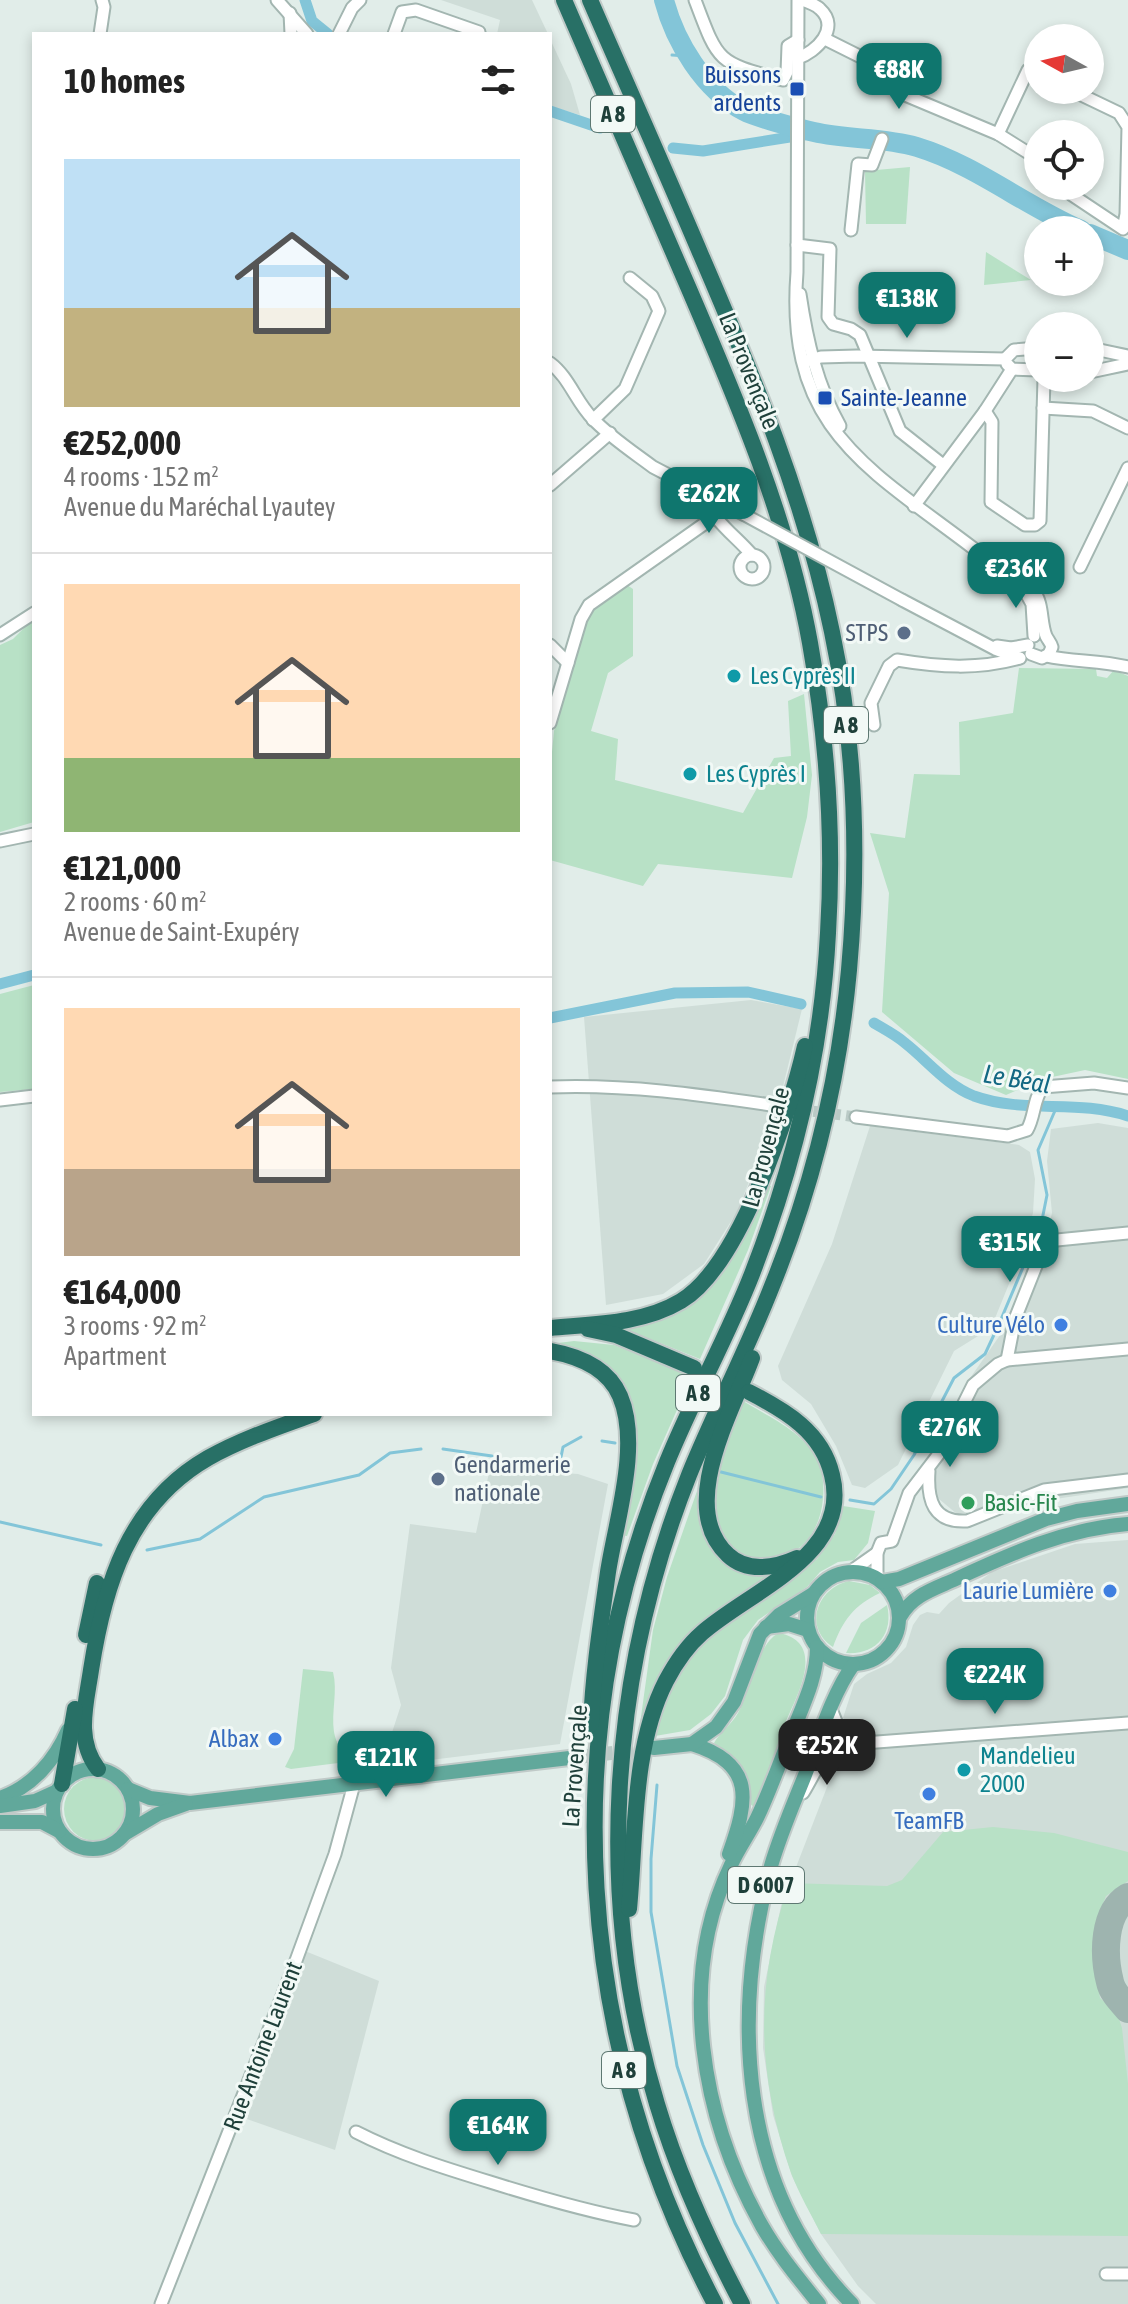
<!DOCTYPE html>
<meta charset="utf-8">
<style>
:root{--surface:#fff;--page:#f2f2f2;--text:#222;--muted:#767676;--line:#e0e0e0;--accent:#0f766e}
body{margin:0;font-family:"Asap Condensed",sans-serif;background:var(--page);color:var(--text);height:100vh;display:flex;flex-direction:column;font-size:30px;white-space:nowrap}
*{box-sizing:border-box;margin:0}
p{font-size:26px;color:var(--muted)}
.icon{flex:none;width:44px;height:44px;fill:none;stroke:currentColor;stroke-width:2;stroke-linecap:round;stroke-linejoin:round}
.map{position:relative;flex:1;overflow:hidden}
.details{position:absolute;left:32px;top:32px;width:520px;height:1384px;display:flex;flex-direction:column;background:var(--surface);border-radius:0px;box-shadow:0 4px 12px #0003}
.details>*{flex:none}
.needle{width:52px;rotate:278deg}
.controls{position:absolute;left:1024px;top:24px;display:grid;gap:16px}
.controls a{display:grid;place-items:center;width:80px;height:80px;border-radius:50%;background:var(--surface);box-shadow:0 4px 12px #0003;font-size:40px}
.price{position:absolute;translate:-50% -68px;padding:0 18px;border-radius:16px;background:var(--accent);color:#fff;font-size:26px;line-height:52px;filter:drop-shadow(0 2px 4px #0008)}
.price::after{content:'';position:absolute;left:50%;top:48px;width:24px;height:18px;margin-left:-12px;background:inherit;clip-path:polygon(0 0,100% 0,50% 100%)}
.price.active{background:#222;color:#fff}
ul{padding:0;list-style:none}
li{display:grid;align-content:center;gap:16px;height:424px;padding:0 32px}
li+li{border-top:2px solid var(--line)}
li span{display:grid;place-items:center;height:248px;border-radius:0px;color:#555}
li>.icon{margin-inline-start:auto}
span .icon{width:144px;height:144px;fill:#fffc;stroke-width:1}
li b{font-size:34px}
h2{display:flex;justify-content:space-between;align-items:center;height:96px;padding:0 32px;font-size:34px}
.map>svg:first-child{display:block}
.built{fill:#cfddd8}
.green{fill:#b8e1c6}
.lines{fill:none;stroke-linecap:round;stroke-linejoin:round}
.stream{stroke:#83c5d8;stroke-width:3}
.canal{stroke:#83c5d8;stroke-width:11}
.river{stroke:#83c5d8;stroke-width:20}
.taxiway{stroke:#9eb4af;stroke-width:28}
.minor-tunnel{stroke:#bacac6;stroke-width:11;stroke-dasharray:11 5.5;stroke-linecap:butt}
.major-tunnel{stroke:#bacac6;stroke-width:14;stroke-dasharray:14 7;stroke-linecap:butt}
.minor-casing{stroke:#a3b6b1;stroke-width:15}
.major-casing{stroke:#c0cac8;stroke-width:18}
.highway-casing{stroke:#c0cac8;stroke-width:20}
.minor{stroke:#fff;stroke-width:11}
.major{stroke:#61a89b;stroke-width:14}
.highway{stroke:#287066;stroke-width:16}
.minor-bridge-casing{stroke:#a3b6b1;stroke-width:15;stroke-linecap:butt}
.minor-bridge{stroke:#fff;stroke-width:11}
.transit-dot{fill:#1a4fb4;stroke:#f2f9f6;stroke-width:3}
.service-dot{fill:#5c6f8a;stroke:#f2f9f6;stroke-width:3}
.culture-dot{fill:#0f9aa8;stroke:#f2f9f6;stroke-width:3}
.shop-dot{fill:#3f7fe0;stroke:#f2f9f6;stroke-width:3}
.leisure-dot{fill:#2e9e5b;stroke:#f2f9f6;stroke-width:3}
.labels{text-anchor:middle;stroke-width:6;stroke-linejoin:round;paint-order:stroke}
.shield{fill:#f2f9f6;stroke:#5e7872;stroke-width:2}
.shield-label{font-size:22px;font-weight:bold;fill:#1f403a}
.transit-label{font-size:24px;fill:#164399;stroke:#f2f9f6;text-anchor:end}
.street-label{font-size:24px;fill:#1f403a;stroke:#f2f9f6}
.service-label{font-size:24px;fill:#4e5e75;stroke:#f2f9f6;text-anchor:end}
.culture-label{font-size:24px;fill:#0d838f;stroke:#f2f9f6;text-anchor:start}
.shop-label{font-size:24px;fill:#366cbe;stroke:#f2f9f6;text-anchor:end}
.leisure-label{font-size:24px;fill:#27864d;stroke:#f2f9f6;text-anchor:start}
.water-label{font-size:26px;font-style:italic;fill:#136883;stroke:#f2f9f6}
</style>
<div class="map">
<svg width="1128" height="2304" viewBox="0 0 1128 2304">
<rect width="100%" height="100%" fill="#e1ede9"/>
<g class="built">
<polygon points="441,0 532,0 548,34 497,34 500,20"/>
<polygon points="550,39 571,84 580,115 550,106"/>
<polygon points="751,1000 802,1009 777,1111 737,1212 704,1264 663,1294 606,1305 584,1017"/>
<polygon points="1098,1123 1128,1128 1128,1488 957,1514 933,1494 933,1453 968,1381 1012,1318 1046,1236 1052,1213 1047,1161 1051,1129"/>
<polygon points="870,1126 1019,1145 1030,1152 1035,1179 1033,1213 1020,1257 991,1328 954,1351 898,1465 865,1488 852,1485 836,1446 811,1404 782,1380 778,1366 832,1244"/>
<polygon points="490,1468 578,1474 608,1484 560,1744 381,1766 401,1705 391,1668 410,1524 476,1533"/>
<polygon points="1128,1540 1128,2304 876,2304 858,2286 821,2234 792,2176 773,2115 763,2048 764,1987 781,1906 851,1725 843,1718 854,1684 867,1674 891,1663 906,1647 913,1625 920,1615 927,1612 939,1614 949,1603 992,1572 1075,1544"/>
<polygon points="305,1951 379,1981 335,2150 247,2119"/>
</g>
<g class="green">
<polygon points="910,167 906,224 866,224 865,171"/>
<polygon points="986,252 1031,280 984,285"/>
<polygon points="627,585 633,589 633,656 608,673 591,731 618,739 615,780 743,813 774,758 791,756 788,701 804,694 812,775 807,817 792,878 658,864 643,886 550,860 550,773 554,731 576,640 591,610"/>
<polygon points="34,618 34,822 0,832 0,645 13,639"/>
<polygon points="1019,668 1096,669 1097,676 1107,678 1114,670 1128,676 1128,1079 1085,1070 1043,1079 1006,1095 954,1073 882,1012 889,893 870,833 905,838 914,774 960,775 959,722 1013,713"/>
<polygon points="34,985 34,1089 0,1092 0,994"/>
<polygon points="766,1185 771,1186 748,1250 700,1359 618,1326 682,1309"/>
<polygon points="574,1341 614,1345 692,1376 653,1464 627,1536 619,1535 626,1396 550,1344"/>
<path d="M743,1401c26,16 61,31 75,60 5,11 6,25 5,37 -6,83 -118,89 -107,-16 3,-28 17,-55 27,-81z"/>
<path d="M697,1491c5,46 19,86 73,84l-94,75c-24,33 -31,71 -41,110l18,-130 14,-53z"/>
<polygon points="843,1506 875,1511 868,1543 854,1560 838,1562 820,1572 807,1587 758,1620 743,1640 725,1696 711,1714 690,1730 655,1736 672,1682 705,1637 817,1559 835,1534"/>
<path d="M849,1581l21,4 10,8c-26,12 -37,27 -47,54 -30,-20 -16,-59 16,-66z"/>
<path d="M887,1605c7,29 -11,50 -41,48l15,-30z"/>
<path d="M779,1633c50,10 16,66 4,95l6,2 -31,75 -4,2 -5,-4c-6,-35 -7,-38 -35,-60 6,-11 18,-19 24,-30 13,-22 19,-70 41,-80z"/>
<path d="M303,1669l30,3c5,19 -2,40 1,60 2,12 9,19 12,30l-55,7 -6,-2 9,-18z"/>
<circle cx="96" cy="1809" r="32"/>
<path d="M993,1827l61,6 74,19v29l-22,15 -9,23 -2,40 5,39 17,15 5,15 6,56v152l-307,-2c-10,-20 -22,-40 -30,-61 -35,-101 -36,-189 -2,-290l98,3 15,-6 41,-48z"/>
</g>
<g class="lines">
<g class="stream">
<polyline points="672,55 686,56"/>
<polyline points="602,1441 615,1443"/>
<polyline points="443,1449 492,1456"/>
<polyline points="513,1460 545,1463 561,1457 563,1447 581,1437"/>
<polyline points="721,1472 821,1497"/>
<polyline points="850,1500 874,1504 891,1489 914,1455 954,1378 985,1354 999,1324 1041,1225 1047,1195 1038,1150 1057,1106"/>
<polyline points="0,1522 101,1545"/>
<polyline points="147,1550 200,1539 264,1497 359,1475 390,1453 421,1449"/>
<polyline points="657,1785 651,1859 651,1912 677,2066 703,2145 735,2223 778,2304"/>
</g>
<g class="canal">
<polyline points="305,0 312,21 328,34"/>
<polyline points="550,111 600,128"/>
<polyline points="673,148 703,151 815,133"/>
<polyline points="0,984 34,975"/>
<polyline points="550,1018 675,993 748,992 801,1004"/>
<path d="M874,1023c10,6 22,12 31,20 23,18 41,42 69,53 50,18 104,3 154,20"/>
</g>
<g class="river">
<path d="M664,0c11,42 40,90 80,111 11,6 56,18 70,21 34,8 69,5 103,15 59,18 108,59 164,83"/>
<polyline points="1090,234 1128,250"/>
</g>
<path class="taxiway" d="M1128,1897c-25,15 -25,58 -18,85 2,10 11,19 18,27"/>
<polyline class="minor-tunnel" points="797,1109 856,1117"/>
<polyline class="major-tunnel" points="578,1757 653,1748"/>
<g class="minor-casing">
<g id="minor">
<polyline points="277,0 307,34"/>
<path d="M695,0c24,64 22,62 88,80l4,-8 1,-26 10,-6"/>
<path d="M798,0l-1,272c-12,155 68,194 176,276 14,11 30,21 45,31 6,4 11,5 15,11 11,14 7,31 13,46 2,4 5,7 6,11l-3,7 -7,4 -11,-4"/>
<polyline points="290,13 291,34"/>
<polyline points="100,34 104,7 102,0"/>
<polyline points="339,34 352,8 360,0"/>
<polyline points="394,34 402,12 416,10 479,32 478,34"/>
<polyline points="825,39 867,60 905,95 998,134 1038,159"/>
<path d="M798,58c18,-6 43,-30 22,-49 -4,-4 -12,-7 -18,-9"/>
<polyline points="998,134 1028,70 1038,74"/>
<polyline points="1064,186 1072,195 1123,229 1126,214 1128,127 1119,113 1071,90"/>
<polyline points="851,230 858,164 872,165 882,139"/>
<polyline points="797,245 830,249 828,317 833,324 851,329 860,335 900,431 943,465"/>
<path d="M800,294c7,47 17,91 40,132"/>
<polyline points="1090,348 1128,356"/>
<polyline points="1005,359 1014,350 1038,348"/>
<polyline points="806,361 821,357 857,356 1005,359"/>
<path d="M550,363c19,14 26,39 43,56 17,18 40,33 60,48l90,47"/>
<polyline points="1007,364 1012,369 1038,370"/>
<polyline points="1090,372 1128,364"/>
<polyline points="1043,408 1093,411 1128,428"/>
<polyline points="985,411 992,422 991,502 1025,525 1035,525 1040,521 1044,378"/>
<polyline points="593,420 625,389 659,311 652,296 630,278"/>
<polyline points="550,485 610,433"/>
<path d="M705,495c5,24 31,41 47,60"/>
<polyline points="914,506 985,411 1012,369"/>
<circle cx="752" cy="567" r="12"/>
<polyline points="1080,567 1128,468"/>
<polyline points="1021,584 1032,604 1034,636"/>
<polyline points="902,600 995,649 1019,658"/>
<polyline points="0,635 34,613"/>
<polyline points="550,645 568,663"/>
<polyline points="997,646 1011,648 1028,645"/>
<path d="M1046,656c27,6 54,4 82,11"/>
<polyline points="550,723 581,619 589,605 714,517"/>
<path d="M874,725l-3,-22 18,-37 8,-6c42,7 81,10 123,-2"/>
<polyline points="0,841 34,834"/>
<path d="M550,1087c77,-3 152,8 228,19"/>
<polyline points="0,1100 34,1096"/>
<path d="M856,1117l152,19 19,-6c8,-13 6,-31 16,-43l51,-4 34,5"/>
<polyline points="1007,1360 1015,1319 1044,1246 1057,1240 1128,1233"/>
<path d="M929,1471c-2,29 4,52 38,50l77,-31 84,-10"/>
<polyline points="850,1572 877,1553"/>
<polyline points="877,1578 877,1553 881,1543 892,1541 909,1493 938,1455 973,1385 998,1364 1007,1360 1128,1349"/>
<polyline points="831,1709 841,1734 859,1742"/>
<path d="M803,1793c22,-37 15,-41 61,-50l264,-20"/>
<path d="M356,2132c43,22 88,36 134,50 48,15 95,29 144,38"/>
<polyline points="1106,2274 1128,2274"/>
<polyline points="161,2304 294,1966 335,1854 354,1784"/>
</g>
</g>
<g class="major-casing">
<g id="major">
<circle cx="853" cy="1618" r="46"/>
<polyline points="882,1582 899,1579 1046,1519 1077,1511 1128,1504"/>
<path d="M900,1617c12,-22 34,-28 56,-38 56,-26 109,-50 172,-55"/>
<polyline points="766,1627 789,1624 808,1630"/>
<path d="M817,1647c0,29 -12,54 -23,81 -13,30 -23,61 -37,90 -8,16 -19,31 -26,47 -55,115 -29,254 31,361 16,28 37,53 57,78"/>
<path d="M692,1744c64,20 56,57 37,110"/>
<polyline points="654,1748 692,1744 716,1727 734,1702 760,1634 779,1615 813,1594"/>
<circle cx="93" cy="1809" r="40"/>
<polyline points="128,1789 150,1798 190,1803 578,1757"/>
<path d="M0,1798c32,-11 55,-38 68,-68"/>
<polyline points="0,1806 35,1801 57,1791"/>
<polyline points="0,1822 42,1822 59,1831"/>
<polyline points="126,1833 158,1814 186,1804"/>
<path d="M852,2304c-114,-116 -121,-289 -81,-438 9,-31 22,-61 34,-91 14,-36 26,-79 48,-110"/>
</g>
</g>
<g class="highway-casing">
<g id="highway">
<path d="M564,0c42,96 84,192 125,289 49,114 99,231 121,354 17,95 24,193 18,290 -6,116 -34,233 -76,341 -25,64 -59,124 -85,188 -113,276 -91,580 48,842"/>
<path d="M590,0c37,85 75,170 111,255 53,123 104,246 131,377 23,109 27,227 17,338 -10,109 -36,215 -77,316 -25,64 -57,125 -83,189 -79,199 -95,423 -32,629 21,70 51,136 85,200"/>
<path d="M550,1328c43,-4 93,-4 131,-27 59,-35 109,-189 124,-255"/>
<polyline points="588,1329 616,1335 694,1368"/>
<path d="M550,1351c28,5 58,17 70,45 21,49 -4,124 -12,176 -7,50 -15,101 -17,152"/>
<path d="M752,1358c-19,52 -76,149 -24,197 19,18 47,13 69,3"/>
<polyline points="86,1635 97,1583"/>
<path d="M98,1769c-23,-30 -12,-65 -7,-99 13,-84 37,-166 117,-212 34,-19 70,-31 106,-44"/>
<polyline points="62,1784 75,1709"/>
<path d="M629,1909c7,-72 3,-162 37,-228 9,-17 21,-35 36,-48 49,-43 150,-78 130,-158 -10,-43 -46,-64 -83,-83"/>
</g>
</g>
<use href="#minor" class="minor"/>
<use href="#major" class="major"/>
<use href="#highway" class="highway"/>
<g class="minor-bridge-casing">
<polyline id="minor-bridge" points="743,514 902,600"/>
</g>
<use href="#minor-bridge" class="minor-bridge"/>
</g>
<g class="transit-dot">
<rect x="789" y="81" width="16" height="16" rx="4"/>
<rect x="817" y="390" width="16" height="16" rx="4"/>
</g>
<g class="service-dot">
<circle cx="904" cy="633" r="8"/>
<circle cx="438" cy="1479" r="8"/>
</g>
<g class="culture-dot">
<circle cx="734" cy="676" r="8"/>
<circle cx="690" cy="774" r="8"/>
<circle cx="964" cy="1770" r="8"/>
</g>
<g class="shop-dot">
<circle cx="1061" cy="1325" r="8"/>
<circle cx="1110" cy="1591" r="8"/>
<circle cx="275" cy="1739" r="8"/>
<circle cx="929" cy="1794" r="8"/>
</g>
<circle class="leisure-dot" cx="968" cy="1503" r="8"/>
<g class="labels">
<g class="shield">
<rect x="591" y="96" width="44" height="36" rx="6"/>
<rect x="824" y="707" width="44" height="36" rx="6"/>
<rect x="676" y="1375" width="44" height="36" rx="6"/>
<rect x="728" y="1867" width="76" height="36" rx="6"/>
<rect x="602" y="2052" width="44" height="36" rx="6"/>
</g>
<g class="shield-label">
<text x="613" y="122">A 8</text>
<text x="846" y="733">A 8</text>
<text x="698" y="1401">A 8</text>
<text x="766" y="1893">D 6007</text>
<text x="624" y="2078">A 8</text>
</g>
<g class="transit-label">
<text x="781" y="83">Buissons<tspan x="781" dy="28">ardents</tspan></text>
<text x="841" y="406" text-anchor="start">Sainte-Jeanne</text>
</g>
<g class="street-label">
<text transform="translate(749 371) rotate(68)" y="8">La Provençale</text>
<text transform="translate(766 1147) rotate(-75)" y="8">La Provençale</text>
<text transform="translate(575 1766) rotate(-86)" y="8">La Provençale</text>
<text transform="translate(263 2046) rotate(-69)" y="8">Rue Antoine Laurent</text>
</g>
<g class="service-label">
<text x="888" y="641">STPS</text>
<text x="454" y="1473" text-anchor="start">Gendarmerie<tspan x="454" dy="28">nationale</tspan></text>
</g>
<g class="culture-label">
<text x="750" y="684">Les Cyprès II</text>
<text x="706" y="782">Les Cyprès I</text>
<text x="980" y="1764">Mandelieu<tspan x="980" dy="28">2000</tspan></text>
</g>
<g class="shop-label">
<text x="1045" y="1333">Culture Vélo</text>
<text x="1094" y="1599">Laurie Lumière</text>
<text x="259" y="1747">Albax</text>
<text x="929" y="1829" text-anchor="middle">TeamFB</text>
</g>
<g class="leisure-label">
<text x="984" y="1511">Basic-Fit</text>
</g>
<g class="water-label">
<text transform="translate(1017 1079) rotate(10)" y="9">Le Béal</text>
</g>
</g>
</svg>
<div class="controls">
<a><svg class="needle" viewBox="-14 -14 28 28"><path d="M0-13l5 13h-10z" fill="#e53935"/><path d="M0 13l5-13h-10z" fill="#767676"/></svg></a>
<a><svg class="icon" aria-label="locate" viewBox="0 0 24 24"><circle cx="12" cy="12" r="6"/><path d="M12 2v4M12 18v4M2 12h4M18 12h4"/></svg></a>
<a>+</a>
<a>−</a>
</div>
<b class="price" style="left:899px;top:111px">€88K</b>
<b class="price" style="left:907px;top:340px">€138K</b>
<b class="price" style="left:709px;top:535px">€262K</b>
<b class="price" style="left:1016px;top:610px">€236K</b>
<b class="price" style="left:1010px;top:1284px">€315K</b>
<b class="price" style="left:950px;top:1469px">€276K</b>
<b class="price" style="left:995px;top:1716px">€224K</b>
<b class="price active" style="left:827px;top:1787px">€252K</b>
<b class="price" style="left:386px;top:1799px">€121K</b>
<b class="price" style="left:498px;top:2167px">€164K</b>
<section class="details">
<h2>10 homes<svg class="icon" aria-label="filters" viewBox="0 0 24 24"><path d="M4 7h16M4 17h16"/><circle cx="9" cy="7" r="2"/><circle cx="15" cy="17" r="2"/></svg></h2>
<ul>
<li><span style="background:linear-gradient(#bfe0f5 60%,#c2b280 0)"><svg class="icon" aria-label="home" viewBox="0 0 24 24"><path d="M3 11l9-7 9 7M6 9v11h12V9"/></svg></span><div><b>€252,000</b><p>4 rooms · 152 m²</p><p>Avenue du Maréchal Lyautey</p></div></li>
<li><span style="background:linear-gradient(#ffd9b3 70%,#8fb573 0)"><svg class="icon" aria-label="home" viewBox="0 0 24 24"><path d="M3 11l9-7 9 7M6 9v11h12V9"/></svg></span><div><b>€121,000</b><p>2 rooms · 60 m²</p><p>Avenue de Saint-Exupéry</p></div></li>
<li><span style="background:linear-gradient(#ffd9b3 65%,#b9a48a 0)"><svg class="icon" aria-label="home" viewBox="0 0 24 24"><path d="M3 11l9-7 9 7M6 9v11h12V9"/></svg></span><div><b>€164,000</b><p>3 rooms · 92 m²</p><p>Apartment</p></div></li>
</ul>
</section>
</div>
